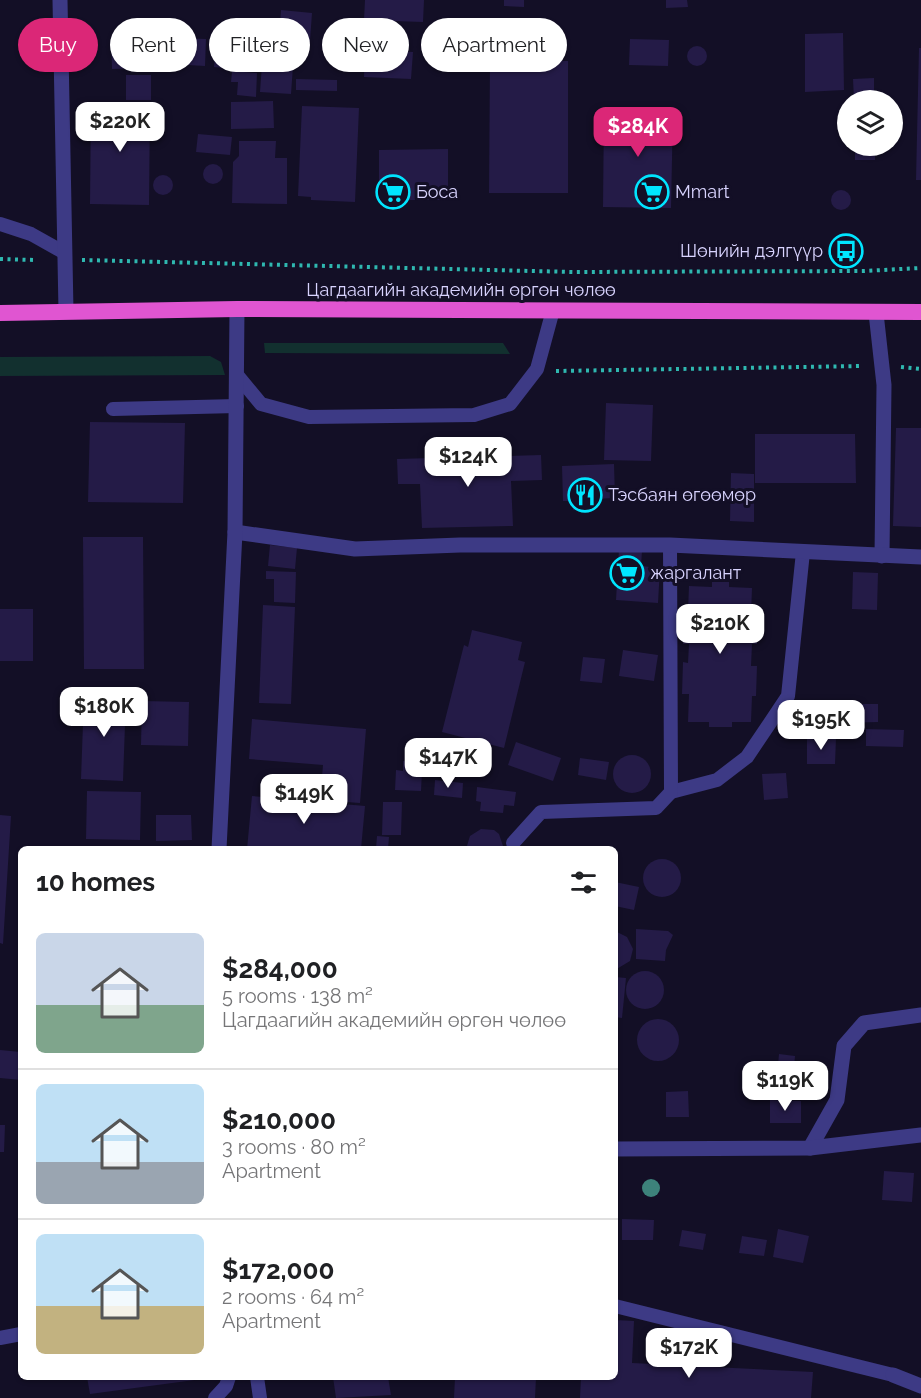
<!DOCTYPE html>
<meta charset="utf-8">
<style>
:root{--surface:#fff;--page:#f6f6f6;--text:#202124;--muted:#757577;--line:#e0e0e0;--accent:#db2777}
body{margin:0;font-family:Raleway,sans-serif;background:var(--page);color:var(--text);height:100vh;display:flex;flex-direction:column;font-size:22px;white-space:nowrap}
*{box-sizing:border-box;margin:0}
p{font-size:20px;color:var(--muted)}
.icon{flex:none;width:33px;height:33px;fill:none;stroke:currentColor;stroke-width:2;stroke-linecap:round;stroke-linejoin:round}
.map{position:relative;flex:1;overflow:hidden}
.panel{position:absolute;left:18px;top:846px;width:600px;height:534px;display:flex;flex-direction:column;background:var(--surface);border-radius:9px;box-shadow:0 2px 4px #0004}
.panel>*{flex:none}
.guide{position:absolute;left:18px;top:18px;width:600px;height:54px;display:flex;gap:12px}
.fabs{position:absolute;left:837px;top:90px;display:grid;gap:12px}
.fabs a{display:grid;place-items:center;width:66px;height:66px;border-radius:50%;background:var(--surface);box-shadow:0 2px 4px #0004;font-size:30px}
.price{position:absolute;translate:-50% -51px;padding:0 14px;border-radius:12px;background:#fff;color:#222;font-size:20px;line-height:39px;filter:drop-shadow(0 2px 3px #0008)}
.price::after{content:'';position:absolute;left:50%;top:36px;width:18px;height:14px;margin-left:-9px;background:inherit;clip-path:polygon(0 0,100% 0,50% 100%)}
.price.current{background:var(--accent);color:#fff}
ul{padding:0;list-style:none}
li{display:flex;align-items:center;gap:18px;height:150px;padding:0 18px}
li+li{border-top:2px solid var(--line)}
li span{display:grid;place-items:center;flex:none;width:168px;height:120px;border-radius:9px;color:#555}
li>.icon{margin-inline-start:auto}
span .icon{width:72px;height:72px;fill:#fffc;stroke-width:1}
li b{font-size:26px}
h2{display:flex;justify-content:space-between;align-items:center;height:72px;padding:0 18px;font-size:26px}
.tag{padding:0 21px;border-radius:27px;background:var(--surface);box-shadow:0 2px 4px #0004;font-size:21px;line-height:54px}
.tag.current{background:var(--accent);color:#fff}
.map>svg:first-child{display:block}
.green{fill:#12302f}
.building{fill:#241b47}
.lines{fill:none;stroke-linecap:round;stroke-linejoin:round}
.path{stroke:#2fb8b0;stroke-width:4;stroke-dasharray:3 4.5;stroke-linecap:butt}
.service{stroke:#3d3a85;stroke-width:14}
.minor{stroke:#3d3a85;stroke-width:15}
.trunk{stroke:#e055d1;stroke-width:16}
.tree{fill:#3d827b}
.labels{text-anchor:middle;stroke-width:6;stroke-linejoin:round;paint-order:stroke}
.poi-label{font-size:18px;fill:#d9d4ff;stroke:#130f26;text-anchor:start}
.street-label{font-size:18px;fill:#d9d4ff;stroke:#130f26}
</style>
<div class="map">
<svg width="921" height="1398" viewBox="0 0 921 1398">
<rect width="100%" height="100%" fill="#130f26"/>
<g class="green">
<polygon points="264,343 503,343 510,354 265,353"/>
<polygon points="210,356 221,362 225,375 0,376 0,357"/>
</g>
<g class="building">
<polygon points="365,0 424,0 423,22 364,20"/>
<polygon points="504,0 524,0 524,7 504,6"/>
<polygon points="666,0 687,0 688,7 666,8"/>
<polygon points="281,10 312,13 310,41 279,39"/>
<polygon points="167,27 179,27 179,38 206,39 205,66 152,63 153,38 167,39"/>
<polygon points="843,33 844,90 805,92 805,34"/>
<polygon points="111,37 147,37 148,68 112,69"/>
<polygon points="630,39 669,40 668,66 629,65"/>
<polygon points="216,40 245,43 243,70 214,67"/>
<circle cx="697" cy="56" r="10"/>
<polygon points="919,48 921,48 921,180 916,180"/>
<polygon points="365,49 413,52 411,79 364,77"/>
<polygon points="490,61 568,61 568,193 489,193"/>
<polygon points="262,64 293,66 291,94 260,92"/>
<polygon points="232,71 257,73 256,97 237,95 238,82 231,82"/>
<rect x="126" y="75" width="25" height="25"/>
<polygon points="874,78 874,100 854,100 853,79"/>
<polygon points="296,79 337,80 337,91 296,90"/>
<polygon points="273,101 274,128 231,129 231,102"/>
<polygon points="91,102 150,102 149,205 90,204"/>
<polygon points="302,106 359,108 355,202 311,200 311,197 298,196"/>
<polygon points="604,108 673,110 671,208 603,207"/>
<polygon points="198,134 232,137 230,155 196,152"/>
<polygon points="239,141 276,141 275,158 287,158 287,204 232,203 233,162 239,156"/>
<rect x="855" y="146" width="20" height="14"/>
<polygon points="448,149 448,200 379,200 379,150"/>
<circle cx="213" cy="174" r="10"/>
<circle cx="163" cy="185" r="10"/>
<circle cx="841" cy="200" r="10"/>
<polygon points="606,403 653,405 651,461 604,460"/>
<polygon points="90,422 185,423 183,503 88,502"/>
<polygon points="896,428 921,428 921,527 893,526"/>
<polygon points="755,434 855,434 856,483 755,483"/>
<polygon points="541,455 542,480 511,481 513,526 422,528 420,484 398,484 397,459"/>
<polygon points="614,464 615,498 593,499 593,509 573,510 573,501 563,501 562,466"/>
<polygon points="731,473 754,474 754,522 730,521"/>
<polygon points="83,537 143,537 144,669 84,669"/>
<polygon points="270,545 297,548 295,569 268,566"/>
<polygon points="619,549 642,551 641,566 660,568 658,603 616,600"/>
<polygon points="266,571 296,572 295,603 274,602 274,579 266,579"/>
<polygon points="853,572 878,573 877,610 852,609"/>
<polygon points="712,582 729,582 729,587 752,588 751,614 758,614 757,644 752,644 751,666 757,666 756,696 752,696 751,722 732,722 732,727 709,727 709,722 688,722 689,694 682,694 683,662 688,663 689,644 683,644 683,611 688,611 689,586 712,587"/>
<polygon points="263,605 295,607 291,704 259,703"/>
<rect x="0" y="609" width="33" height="52"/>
<polygon points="472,630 522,642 518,660 525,662 504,748 442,732 464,645 468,647"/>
<polygon points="623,650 658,655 654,681 619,676"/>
<polygon points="583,657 605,659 602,683 580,681"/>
<polygon points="84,696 126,697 123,781 81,779"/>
<polygon points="142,701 189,702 188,746 141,745"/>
<polygon points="843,704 878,704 878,722 843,723"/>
<polygon points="252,719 366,729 360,803 320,800 323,765 249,759"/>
<polygon points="866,729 904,730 903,747 866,746"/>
<polygon points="807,738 836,738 835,764 807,764"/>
<polygon points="516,742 561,758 553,781 508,765"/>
<circle cx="632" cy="774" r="19"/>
<polygon points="580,758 609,762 606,780 578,775"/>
<polygon points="403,761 414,762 414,771 422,771 421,791 395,790 396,770 403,771"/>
<polygon points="786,773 788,798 764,800 762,774"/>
<polygon points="435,780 463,783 462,798 434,795"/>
<polygon points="477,787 516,792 514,806 504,805 503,813 480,811 481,802 476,801"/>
<polygon points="87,791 141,792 140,840 86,839"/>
<polygon points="252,796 365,806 361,849 247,849"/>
<polygon points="383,802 402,802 401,835 382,835"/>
<polygon points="0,815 11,816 3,944 0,943"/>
<polygon points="156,815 191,815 192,840 156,841"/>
<polygon points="481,829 494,830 499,834 504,849 466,849 470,836"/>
<polygon points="377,836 389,837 388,849 376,849"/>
<circle cx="662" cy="878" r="19"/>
<polygon points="615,882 639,887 634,910 615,906"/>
<polygon points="636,929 668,931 673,935 666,950 665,961 636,959"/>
<polygon points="615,931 627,937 633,949 630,961 615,970"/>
<circle cx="645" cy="990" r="19"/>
<polygon points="615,977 626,978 622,1018 615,1017"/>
<circle cx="658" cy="1040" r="21"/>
<polygon points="0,1050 21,1052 21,1080 0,1078"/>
<polygon points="779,1054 795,1056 793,1078 777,1077"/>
<polygon points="688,1091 689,1117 666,1117 666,1092"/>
<polygon points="770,1100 801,1101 801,1123 770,1123"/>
<polygon points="0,1125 5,1125 4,1152 0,1152"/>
<polygon points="884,1171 914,1173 912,1202 882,1200"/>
<polygon points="622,1219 654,1220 653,1240 622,1240"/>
<polygon points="778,1229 809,1236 803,1263 773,1257"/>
<polygon points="682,1230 706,1234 703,1250 679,1246"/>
<polygon points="742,1236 767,1240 764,1256 739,1253"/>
<polygon points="615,1320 634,1321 632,1363 813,1372 811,1398 580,1398 581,1377 615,1377"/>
<polygon points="87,1377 202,1377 202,1379 90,1394"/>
<polygon points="333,1377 388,1377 391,1395 336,1398"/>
<polygon points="455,1377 536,1377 535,1398 454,1398"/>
</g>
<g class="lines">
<g class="path">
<polyline points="0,259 35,260"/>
<polyline points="82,260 573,272 863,271 921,268"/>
<polyline points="901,367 921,369"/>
<polyline points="556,371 863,366"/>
</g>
<g class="service">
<polyline points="0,224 31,234 65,253"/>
<polyline points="237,375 261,404 309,417 474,415 510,404 537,369 553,310"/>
<polyline points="113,409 237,406"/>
<polyline points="671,792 717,780 747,757 788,696 803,552"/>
<polyline points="513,843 541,812 656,808 671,792 670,545"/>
<polyline points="615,1306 893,1375"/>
<polyline points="0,1338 21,1334"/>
<polyline points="257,1377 260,1398"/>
<polyline points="215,1398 226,1386 229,1377"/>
</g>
<g class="minor">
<polyline points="60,0 66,311"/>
<polyline points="876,313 884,385 882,556"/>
<polyline points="235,532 355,549 460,545 670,545 921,557"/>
<polyline points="219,849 235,532 237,309"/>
<polyline points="810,1148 837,1100 844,1046 864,1023 921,1015"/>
<polyline points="615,1149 810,1148 921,1135"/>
<polyline points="893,1375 921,1386"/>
</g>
<polyline class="trunk" points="0,313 237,309 921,312"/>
</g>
<g class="tree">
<circle cx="447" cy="38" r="9"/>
<circle cx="365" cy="49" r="9"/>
<circle cx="651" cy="1188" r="9"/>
</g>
<defs>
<g id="supermarket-ring" transform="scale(1.725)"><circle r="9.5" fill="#130f26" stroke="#00e5ff" stroke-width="1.5"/><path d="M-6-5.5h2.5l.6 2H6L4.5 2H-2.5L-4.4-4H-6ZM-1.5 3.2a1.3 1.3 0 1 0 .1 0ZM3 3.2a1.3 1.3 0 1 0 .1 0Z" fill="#00e5ff"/></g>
<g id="bus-ring" transform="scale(1.725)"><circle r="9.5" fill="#130f26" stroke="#00e5ff" stroke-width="1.5"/><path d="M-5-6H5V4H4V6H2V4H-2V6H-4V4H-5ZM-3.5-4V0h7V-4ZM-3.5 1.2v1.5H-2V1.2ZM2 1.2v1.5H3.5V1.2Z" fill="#00e5ff"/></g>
<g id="restaurant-ring" transform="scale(1.725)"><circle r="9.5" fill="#130f26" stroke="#00e5ff" stroke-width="1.5"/><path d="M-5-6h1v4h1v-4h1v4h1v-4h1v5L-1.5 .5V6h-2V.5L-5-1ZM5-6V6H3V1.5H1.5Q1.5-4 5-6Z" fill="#00e5ff"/></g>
</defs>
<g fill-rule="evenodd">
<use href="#supermarket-ring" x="393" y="192"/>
<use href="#supermarket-ring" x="652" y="192"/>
<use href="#bus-ring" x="846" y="251"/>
<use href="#restaurant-ring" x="585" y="495"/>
<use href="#supermarket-ring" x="627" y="573"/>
</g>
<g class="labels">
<g class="poi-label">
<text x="416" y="198">Боса</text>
<text x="675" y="198">Mmart</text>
<text x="823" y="257" text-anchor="end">Шөнийн дэлгүүр</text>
<text x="608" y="501">Тэсбаян өгөөмөр</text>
<text x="650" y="579">жаргалант</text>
</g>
<g class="street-label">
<text x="461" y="296">Цагдаагийн академийн өргөн чөлөө</text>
</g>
</g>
</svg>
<div class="fabs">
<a><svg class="icon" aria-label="layers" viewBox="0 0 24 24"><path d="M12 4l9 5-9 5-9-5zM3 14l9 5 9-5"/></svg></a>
</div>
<b class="price" style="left:120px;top:153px">$220K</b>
<b class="price current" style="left:638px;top:158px">$284K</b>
<b class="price" style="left:468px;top:488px">$124K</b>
<b class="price" style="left:720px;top:655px">$210K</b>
<b class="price" style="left:104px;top:738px">$180K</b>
<b class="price" style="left:821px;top:751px">$195K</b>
<b class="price" style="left:448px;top:789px">$147K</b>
<b class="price" style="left:304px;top:825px">$149K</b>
<b class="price" style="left:785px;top:1112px">$119K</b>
<b class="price" style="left:689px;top:1379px">$172K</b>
<div class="guide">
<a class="tag current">Buy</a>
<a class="tag">Rent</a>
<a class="tag">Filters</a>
<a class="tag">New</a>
<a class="tag">Apartment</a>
</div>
<section class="panel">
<h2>10 homes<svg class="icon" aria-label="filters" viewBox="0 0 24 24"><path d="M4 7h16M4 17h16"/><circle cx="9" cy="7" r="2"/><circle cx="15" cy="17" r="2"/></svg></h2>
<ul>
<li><span style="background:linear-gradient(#c9d6e8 60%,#7fa58c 0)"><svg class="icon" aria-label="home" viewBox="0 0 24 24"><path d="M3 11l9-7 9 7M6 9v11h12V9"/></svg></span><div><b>$284,000</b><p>5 rooms · 138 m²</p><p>Цагдаагийн академийн өргөн чөлөө</p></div></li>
<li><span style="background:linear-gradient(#bfe0f5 65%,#9aa5b1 0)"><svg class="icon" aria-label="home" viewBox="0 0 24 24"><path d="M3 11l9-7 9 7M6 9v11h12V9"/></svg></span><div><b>$210,000</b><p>3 rooms · 80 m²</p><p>Apartment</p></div></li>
<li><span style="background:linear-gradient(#bfe0f5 60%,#c2b280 0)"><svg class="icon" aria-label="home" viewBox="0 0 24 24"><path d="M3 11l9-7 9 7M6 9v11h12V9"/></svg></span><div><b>$172,000</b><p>2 rooms · 64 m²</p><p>Apartment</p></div></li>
</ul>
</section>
</div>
